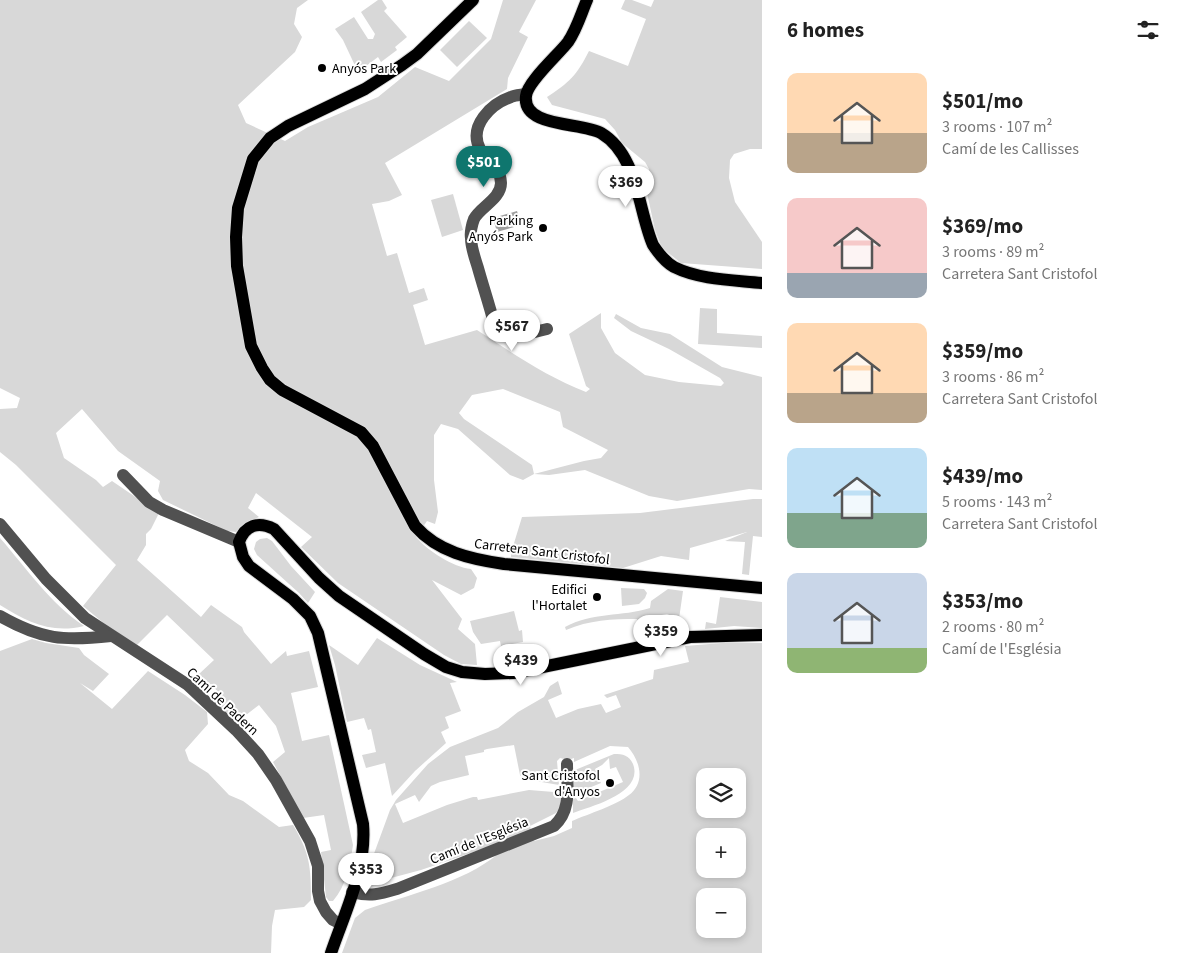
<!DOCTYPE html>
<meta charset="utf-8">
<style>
:root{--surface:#fff;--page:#f6f6f6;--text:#222;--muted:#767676;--accent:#0f766e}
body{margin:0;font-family:"Source Sans 3",sans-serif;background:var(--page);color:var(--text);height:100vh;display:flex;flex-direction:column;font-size:19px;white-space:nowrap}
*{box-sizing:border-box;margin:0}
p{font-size:16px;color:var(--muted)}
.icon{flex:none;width:28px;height:28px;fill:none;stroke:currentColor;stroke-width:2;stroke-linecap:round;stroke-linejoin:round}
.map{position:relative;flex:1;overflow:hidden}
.side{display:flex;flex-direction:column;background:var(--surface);width:425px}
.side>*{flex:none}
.tools{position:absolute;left:696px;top:768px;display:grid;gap:10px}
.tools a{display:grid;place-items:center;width:50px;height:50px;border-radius:10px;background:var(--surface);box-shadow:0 2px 8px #0003;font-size:25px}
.price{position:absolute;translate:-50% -42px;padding:0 11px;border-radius:18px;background:#fff;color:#222;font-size:16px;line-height:32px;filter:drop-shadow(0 1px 2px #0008)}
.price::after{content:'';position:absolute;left:50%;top:30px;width:15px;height:11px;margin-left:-8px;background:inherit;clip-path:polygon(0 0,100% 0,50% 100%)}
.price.on{background:var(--accent);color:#fff}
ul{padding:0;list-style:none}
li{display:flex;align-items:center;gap:15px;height:125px;padding:0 25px}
li span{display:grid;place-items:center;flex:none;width:140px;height:100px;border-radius:10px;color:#555}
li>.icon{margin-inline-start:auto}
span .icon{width:60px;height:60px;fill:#fffc;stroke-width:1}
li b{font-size:21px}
h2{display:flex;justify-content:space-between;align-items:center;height:60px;padding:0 25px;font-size:21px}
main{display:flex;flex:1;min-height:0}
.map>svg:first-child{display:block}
.green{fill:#d8d8d8;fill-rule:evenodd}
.water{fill:#9f9f9f}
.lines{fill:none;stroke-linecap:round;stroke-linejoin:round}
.major-casing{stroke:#dbdbdb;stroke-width:14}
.minor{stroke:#515151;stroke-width:12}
.major{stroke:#000;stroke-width:12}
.poi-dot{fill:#000;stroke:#fff;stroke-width:2}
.labels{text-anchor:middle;stroke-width:4;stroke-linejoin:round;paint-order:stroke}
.poi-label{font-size:14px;fill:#000;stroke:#fff;text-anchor:end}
.street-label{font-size:14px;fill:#000;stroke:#fff}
</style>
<main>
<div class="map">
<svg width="762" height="953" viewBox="0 0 762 953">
<rect width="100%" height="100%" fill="#fff"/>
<g class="green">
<path d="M0,0h308l-11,8 -3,16 8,13 -7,15 -57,53 8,18 39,18 23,-14 70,-30 37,-30 34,14 42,-42 12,-39h33l-17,32 9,5 -20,41 -1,11 -122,74 17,32 -13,6 -17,3 15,52 10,-3 12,40 15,-5 4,12 -15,5 12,40 52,-15c35,23 70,47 109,62l4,-3 -4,-3 -17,-52 32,-21v15l14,25 30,22 34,7 42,4 3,-3 -4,-5 -51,-29 -38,-18 -17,-13 2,-4 25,14 29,6 52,33 40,10v113l-13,-1 -72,12 -28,-5 -64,-26 -36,5 -15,-1 -11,6 -13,-5 -52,-46 -17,-5 -7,11v45l4,32 -3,12 -8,-3 -11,16c12,14 37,30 55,32l6,9 -3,10 -13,7 -29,-15 30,39 -4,10 17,15 2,21 -16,-1 -17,-9 -106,-72 -37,-36 11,-10 -56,-44 -8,15 11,9 -15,7 -8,8 -9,-1 -64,-31 -5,-9 2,-10 -42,-30 -36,-42 -26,24 8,25 32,22 7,7 9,-6 47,32 -8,16 -5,5v11l-9,15 64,57 10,-12 31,22 2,5 27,32 15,-13 1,5 22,-5 9,36 -27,6 11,48 27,-6 24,110c-3,20 -7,41 -20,56h-4l-3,-4 -5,-45 10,-2 -7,-35 -21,3 -30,-56 12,-10 -9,-26 -17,-21 -22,17 -20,-17 7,-8 -25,-23 15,-14 -47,-45 -30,30 -31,-20 -23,-19 33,-41 -100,-100 -16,-13v-43l17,-1 3,-10 -20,-10zM503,389l57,23 3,15 45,23 -7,8 -17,3 -50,13 -2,-9 -68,-46 -5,-6 13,-18z"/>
<polygon points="378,0 382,0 387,8 384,11 407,37 395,47 397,50 381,62 378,57 358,72 343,40 335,29 354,17 368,39 373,39 375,34 361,12"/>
<path d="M625,0h7l19,7 3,-7h108v149h-12l-16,5 -4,6 -1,18 6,24 27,40v27l-81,-6 -19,-15 -7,-18 -8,-37 2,-24 -4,-7 -23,-19 -7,-13 -10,-11 -53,-14 -5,-8c22,-14 30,-22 42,-46l39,15 18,-47 -25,-10z"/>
<polygon points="469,21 487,38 457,67 440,50"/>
<polygon points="453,194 463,230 442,237 431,200"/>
<polygon points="700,308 717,309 717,333 762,336 762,348 698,344"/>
<polygon points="753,499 762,499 762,537 753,536 749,575 742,574 745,542 725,541 747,532 690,548 689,560 661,556 623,568 511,557 511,553 522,517 640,513"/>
<path d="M0,538c27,31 50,65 84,88 -33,8 -57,-4 -84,-21z"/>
<polygon points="267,538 272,541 291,566 315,592 308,603 299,593 257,555 254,549 256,542 260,539"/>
<polygon points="621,588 644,589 647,593 645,598 639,604 622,606"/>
<path d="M668,589l15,2 -4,28 -12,-5 -17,3v3l-4,1 1,5 -9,-3 -1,-4c-25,0 -48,1 -71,11l-1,-3c27,-15 57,-10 85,-19l1,-7z"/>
<polygon points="720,597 762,602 762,628 734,626 705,629 706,622 716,624"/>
<polygon points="514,611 519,631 522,630 523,642 501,646 500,641 481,644 473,632 470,621"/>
<polygon points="377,638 420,665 457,682 450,683 461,711 445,717 449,728 441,732 446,743 415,771 392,796 385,763 366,768 362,755 376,752 371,729 368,730 364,718 347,722 335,665 329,645 358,665"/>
<path d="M32,639l14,4 33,5 5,7 25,19 -16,17 -13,-8 32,26 36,-38 37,24 22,17 1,12 -23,26 4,11 19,12 21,22 14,6 36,26 14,-2c17,28 18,42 18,75l-7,7 -29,3 -3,16 -1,27h-271v-302z"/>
<path d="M722,643h40v310h-420l13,-35 10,-8c42,-15 98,-27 133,-56l-13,-6 -64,22 -45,12 -5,-3 1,-8 -4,-1 22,-60 6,-10 32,-36 22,-17 48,-19 20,-16 26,-15 6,-11 8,-5 4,13 -14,6 8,18 22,-9 23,-5 5,9 15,-6 -5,-12 -9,3 -3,-3 49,-16 1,-9 35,-8 -4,-16zM514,745l6,30 4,4 35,6 -2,-24 3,-3 8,2 6,-2v4l36,-16 18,1c12,14 18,35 1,48 -12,10 -41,19 -57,26v7l-18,8 -20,5 -4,-15 26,-13 6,-8v-8l-2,-3 -6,-2 -25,-2 -51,10 -1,-3h-4l-26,8 -44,18 -8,-19 20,-9 4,7 12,-16 9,-4 29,-7 -4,-19 19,-4v-2l3,-1zM705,776h33v33h-33zM705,836h33v33h-33zM705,896h33v33h-33z"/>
<path d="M614,754c9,0 15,1 19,10 11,29 -41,42 -60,49v-14l3,-1 2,3 45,-19 -7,-15 -6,2 -1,-11 -7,7 -7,4 6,14 -27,11 -1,-4 2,-20z"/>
</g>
<polygon class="water" points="517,211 521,225 497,232 493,218"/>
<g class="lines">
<g class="major-casing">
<g id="major">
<path d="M473,0l-56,54 -15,11 -37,24 -77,37 -18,12 -17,21 -15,49 -2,29 1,29 14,80 11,22 8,12 12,10 79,42 12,14 42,80c23,26 55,33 89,38l258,24"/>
<path d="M587,0c-6,14 -10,29 -19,42 -9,12 -41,40 -42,54 -4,32 56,26 75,37 37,22 37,77 52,112 6,9 12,17 21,22 26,13 60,13 88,16"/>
<path d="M331,953c14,-41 36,-85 32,-129l-45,-191 -8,-17 -17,-17 -44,-33 -6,-9 -4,-15c6,-17 19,-21 35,-13l45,49 20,18 85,58 22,13 16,5 23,2 28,-1 177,-36 72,-2"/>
</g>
</g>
<g class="minor">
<path d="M526,94c-5,1 -11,1 -15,3 -20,7 -43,29 -31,52 6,13 20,15 21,34 0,16 -21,24 -27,36 -2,5 -4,14 -3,19 0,10 4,20 7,30 5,18 11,36 16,55 4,6 8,12 16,15l37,-9"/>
<polyline points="123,475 149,502 163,510 239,542"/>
<polyline points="0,524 46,579 85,618 188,685 236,730 258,754 276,780 310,841 318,866 318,891 320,901 326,912 333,920 341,924"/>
<path d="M0,616c42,24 64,25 111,20"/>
<path d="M352,892c18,5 28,2 45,-3l157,-63c18,-16 13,-40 13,-62"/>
</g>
<use href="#major" class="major"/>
</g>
<g class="poi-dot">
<circle cx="322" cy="68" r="5"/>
<circle cx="543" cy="228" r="5"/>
<circle cx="597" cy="597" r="5"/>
<circle cx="610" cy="783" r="5"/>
</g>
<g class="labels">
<g class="poi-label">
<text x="332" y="73" text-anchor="start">Anyós Park</text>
<text x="533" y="225">Parking<tspan x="533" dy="16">Anyós Park</tspan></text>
<text x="587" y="594">Edifici<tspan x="587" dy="16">l'Hortalet</tspan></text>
<text x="600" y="780">Sant Cristofol<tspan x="600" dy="16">d'Anyos</tspan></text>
</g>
<g class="street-label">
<text transform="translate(542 551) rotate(7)" y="5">Carretera Sant Cristofol</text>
<text transform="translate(223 701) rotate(43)" y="5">Camí de Padern</text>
<text transform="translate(479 840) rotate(-22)" y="5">Camí de l'Església</text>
</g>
</g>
</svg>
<div class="tools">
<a><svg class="icon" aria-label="layers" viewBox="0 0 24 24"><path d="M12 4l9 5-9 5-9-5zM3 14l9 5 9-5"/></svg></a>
<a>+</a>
<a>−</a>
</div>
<b class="price on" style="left:484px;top:188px">$501</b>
<b class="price" style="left:626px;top:208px">$369</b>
<b class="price" style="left:512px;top:352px">$567</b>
<b class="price" style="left:661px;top:657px">$359</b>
<b class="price" style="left:521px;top:686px">$439</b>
<b class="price" style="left:366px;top:895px">$353</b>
</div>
<section class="side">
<h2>6 homes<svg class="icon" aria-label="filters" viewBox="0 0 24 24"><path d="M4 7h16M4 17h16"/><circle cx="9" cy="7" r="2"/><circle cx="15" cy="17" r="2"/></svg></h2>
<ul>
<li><span style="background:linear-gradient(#ffd9b3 60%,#b9a48a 0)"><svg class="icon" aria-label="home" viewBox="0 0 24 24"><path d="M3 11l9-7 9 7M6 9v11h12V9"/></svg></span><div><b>$501/mo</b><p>3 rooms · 107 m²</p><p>Camí de les Callisses</p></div></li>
<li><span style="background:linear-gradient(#f6c9c9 75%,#9aa5b1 0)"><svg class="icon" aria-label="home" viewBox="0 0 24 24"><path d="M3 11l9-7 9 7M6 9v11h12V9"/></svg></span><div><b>$369/mo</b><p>3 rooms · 89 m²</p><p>Carretera Sant Cristofol</p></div></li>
<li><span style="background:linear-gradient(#ffd9b3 70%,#b9a48a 0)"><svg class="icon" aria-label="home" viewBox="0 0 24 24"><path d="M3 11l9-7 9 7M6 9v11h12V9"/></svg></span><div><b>$359/mo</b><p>3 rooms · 86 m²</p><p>Carretera Sant Cristofol</p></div></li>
<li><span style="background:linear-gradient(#bfe0f5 65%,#7fa58c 0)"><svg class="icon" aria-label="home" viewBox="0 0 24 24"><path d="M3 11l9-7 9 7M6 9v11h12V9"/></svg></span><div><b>$439/mo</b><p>5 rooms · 143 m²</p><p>Carretera Sant Cristofol</p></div></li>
<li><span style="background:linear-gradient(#c9d6e8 75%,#8fb573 0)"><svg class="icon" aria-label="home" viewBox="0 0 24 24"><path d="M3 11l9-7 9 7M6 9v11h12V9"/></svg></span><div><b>$353/mo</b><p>2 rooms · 80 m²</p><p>Camí de l'Església</p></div></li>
</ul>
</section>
</main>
